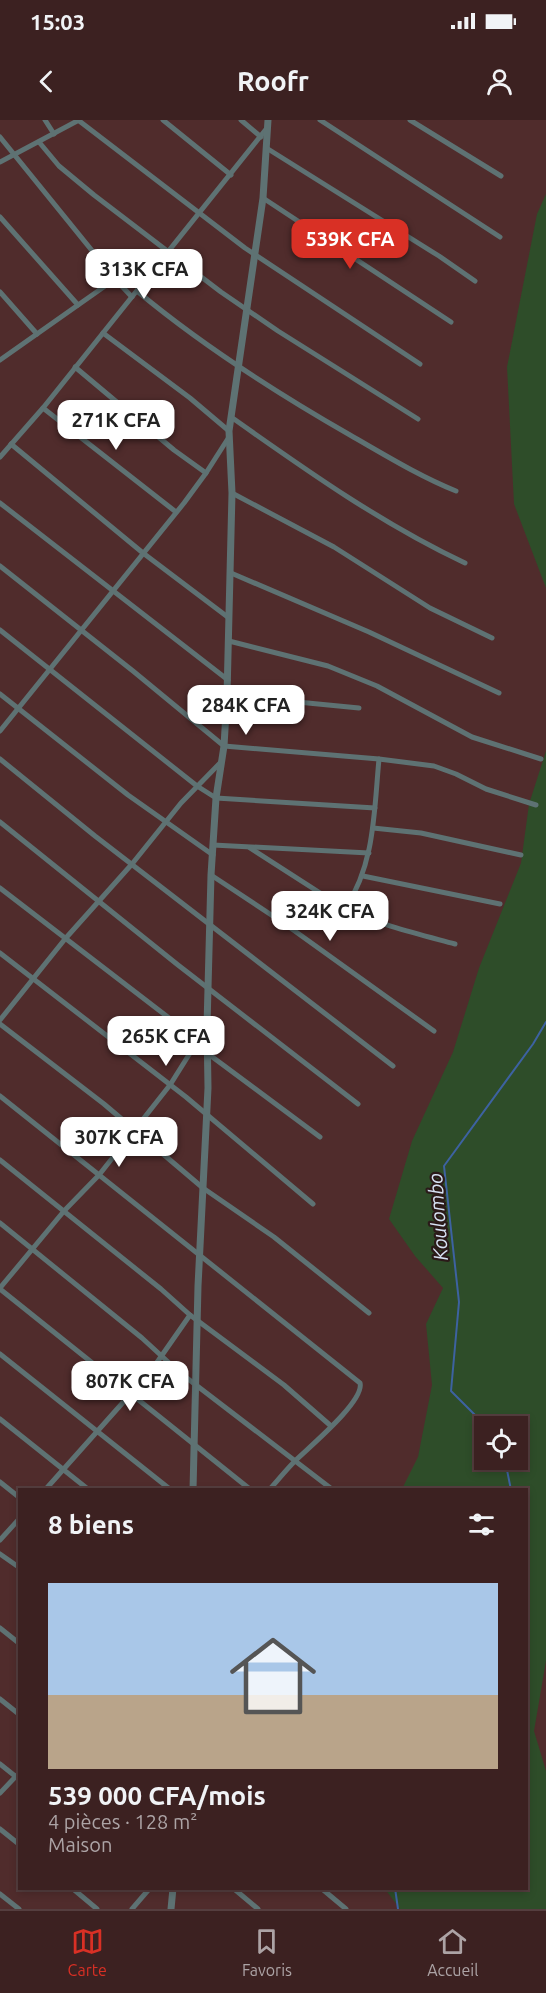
<!DOCTYPE html>
<html lang="fr">
<meta charset="utf-8">
<style>
:root{--surface:#3c2121;--page:#43292a;--text:#f1f3f6;--muted:#aca3a5;--line:#553e3f;--accent:#d93025}
body{margin:0;font-family:Ubuntu,sans-serif;background:var(--page);color:var(--text);height:100vh;display:flex;flex-direction:column;font-size:22px;white-space:nowrap}
*{box-sizing:border-box;margin:0}
p{font-size:20px;color:var(--muted)}
.icon{flex:none;width:33px;height:33px;fill:none;stroke:currentColor;stroke-width:2;stroke-linecap:round;stroke-linejoin:round}
.map{position:relative;flex:1;overflow:hidden}
.drawer{position:absolute;left:18px;top:1368px;width:510px;height:402px;display:flex;flex-direction:column;background:var(--surface);border-radius:0px;box-shadow:0 3px 9px #0003,0 0 0 2px var(--line)}
.drawer>*{flex:none}
.fabs{position:absolute;left:474px;top:1296px;display:grid;gap:12px}
.fabs a{display:grid;place-items:center;width:54px;height:54px;border-radius:0px;background:var(--surface);box-shadow:0 3px 9px #0003,0 0 0 2px var(--line);font-size:30px}
.price{position:absolute;translate:-50% -51px;padding:0 14px;border-radius:12px;background:#fff;color:#222;font-size:20px;line-height:39px;filter:drop-shadow(0 2px 3px #0008)}
.price::after{content:'';position:absolute;left:50%;top:36px;width:18px;height:14px;margin-left:-9px;background:inherit;clip-path:polygon(0 0,100% 0,50% 100%)}
.price.active{background:var(--accent);color:#fff}
ul{padding:0;list-style:none}
li{display:grid;align-content:center;gap:12px;height:318px;padding:0 30px}
li span{display:grid;place-items:center;height:186px;border-radius:0px;color:#555}
li>.icon{margin-inline-start:auto}
span .icon{width:108px;height:108px;fill:#fffc;stroke-width:1}
li b{font-size:26px}
h2{display:flex;justify-content:space-between;align-items:center;height:72px;padding:0 30px;font-size:26px}
.status{display:flex;justify-content:space-between;align-items:center;height:42px;padding:0 30px;background:var(--surface);direction:ltr}
.status svg{height:16px;fill:currentColor}
header{display:flex;justify-content:space-between;align-items:center;height:78px;padding:0 30px;background:var(--surface);font-size:27px;font-weight:700}
.menu{display:flex;justify-content:space-around;align-items:center;height:84px;border-top:2px solid var(--line);background:var(--surface);font-size:16px;color:var(--muted)}
.menu a{display:grid;justify-items:center;gap:3px}
.menu .active{color:var(--accent)}
.map>svg:first-child{display:block}
.green{fill:#2e4d29;fill-rule:evenodd}
.lines{fill:none;stroke-linecap:round;stroke-linejoin:round}
.stream{stroke:#3d62a1;stroke-width:2}
.minor{stroke:#5e7273;stroke-width:5}
.tertiary{stroke:#5e7273;stroke-width:7}
.labels{text-anchor:middle;stroke-width:4.5;stroke-linejoin:round;paint-order:stroke}
.water-label{font-size:20px;font-style:italic;fill:#d7e2f4;stroke:#2b1a19}
</style>
<div class="status"><b>15:03</b><svg viewBox="0 0 49 12"><path d="M0 12V9h3v3zM5 12V6h3v6zM10 12V3h3v9zM15 12V0h3v12zM26 1h20v11H26zM47 4h2v5h-2z"/></svg></div>
<header><svg class="icon" aria-label="back" viewBox="0 0 24 24"><path d="M15 5l-7 7 7 7"/></svg>Roofr<svg class="icon" aria-label="person" viewBox="0 0 24 24"><circle cx="12" cy="8" r="4"/><path d="M4 21q1-7 8-7t8 7"/></svg></header>
<div class="map">
<svg width="546" height="1789" viewBox="0 0 546 1789">
<rect width="100%" height="100%" fill="#502c2c"/>
<g class="green">
<polygon points="546,74 546,468 514,384 507,247 537,94"/>
<path d="M546,631v910l-12,70 12,40v138h-146l-15,-20 141,-1v-398l-124,-1 16,-32 14,-72 -6,-61 17,-36 -28,-32 -26,-37 23,-78 41,-89 26,-84 42,-105 8,-59zM484,1306h34v34h-34z"/>
</g>
<g class="lines">
<g class="stream">
<polyline points="486,1306 451,1271 459,1182 444,1046 533,924 546,902"/>
<polyline points="505,1340 511,1370"/>
<polyline points="395,1768 398,1789"/>
</g>
<g class="minor">
<polyline points="45,0 54,14"/>
<polyline points="78,0 245,128 420,244"/>
<polyline points="163,0 231,55"/>
<polyline points="241,0 261,17"/>
<polyline points="320,0 500,117"/>
<polyline points="410,0 501,56"/>
<polyline points="0,17 115,159"/>
<polyline points="39,22 59,46 94,75 221,172 278,211 418,299"/>
<polyline points="268,29 439,136 475,161"/>
<polyline points="0,42 79,0"/>
<polyline points="263,78 451,202"/>
<polyline points="0,97 78,185"/>
<path d="M137,171c66,55 138,101 213,144 35,20 69,41 106,56"/>
<polyline points="0,172 37,214"/>
<polyline points="103,213 190,278 229,311"/>
<polyline points="0,240 115,159 132,177"/>
<polyline points="75,247 174,330 206,353"/>
<polyline points="43,288 176,392"/>
<path d="M231,297c75,53 151,107 234,146"/>
<polyline points="11,324 143,433 229,498"/>
<polyline points="0,337 43,288 267,8"/>
<polyline points="232,373 334,427 430,488 492,518"/>
<polyline points="0,383 228,560"/>
<polyline points="0,446 133,551 224,626 379,639 434,646 456,654 486,669 536,685"/>
<polyline points="231,453 369,512 499,573"/>
<polyline points="0,510 197,666 216,678 375,688"/>
<polyline points="229,521 328,546 377,566 472,617 541,639"/>
<polyline points="0,574 128,675 213,735"/>
<polyline points="227,575 359,588"/>
<polyline points="0,611 184,383 206,353 229,317"/>
<polyline points="0,639 95,716 393,946"/>
<polyline points="0,702 178,845 358,984"/>
<polyline points="373,708 421,713 521,735"/>
<polyline points="213,725 369,733"/>
<path d="M250,728l95,61c35,16 73,25 110,35"/>
<polyline points="211,755 285,804 434,911"/>
<polyline points="363,756 500,784"/>
<polyline points="0,768 199,921"/>
<path d="M345,789c30,-45 29,-98 34,-150"/>
<polyline points="0,833 186,977 313,1084"/>
<polyline points="0,900 65,819 132,744 181,683 221,642"/>
<polyline points="0,904 104,984 203,1068 274,1117 369,1193"/>
<polyline points="207,933 320,1017"/>
<path d="M0,976l360,287c5,18 -52,65 -65,78 -9,9 -17,19 -26,29"/>
<polyline points="0,1040 161,1169 190,1195 284,1265 331,1306"/>
<polyline points="0,1103 142,1218 179,1252 333,1370"/>
<polyline points="0,1168 64,1091 99,1055 170,965 207,906"/>
<polyline points="0,1169 251,1370"/>
<polyline points="0,1234 171,1370"/>
<polyline points="0,1299 89,1370"/>
<polyline points="0,1362 20,1378"/>
<polyline points="45,1370 151,1251 190,1195"/>
<polyline points="0,1420 20,1398"/>
<polyline points="0,1434 20,1448"/>
<polyline points="0,1508 20,1524"/>
<polyline points="0,1579 20,1595"/>
<polyline points="0,1644 20,1660"/>
<polyline points="0,1673 20,1652"/>
<polyline points="0,1709 20,1725"/>
<polyline points="72,1768 97,1789"/>
<polyline points="233,1768 258,1789"/>
<polyline points="321,1768 346,1789"/>
<polyline points="0,1774 19,1789"/>
<polyline points="132,1789 150,1768"/>
</g>
<g class="tertiary">
<polyline points="193,1370 198,1166 208,968 207,906 211,755 216,678 224,626 227,575 232,373 229,311 263,78 268,0"/>
<polyline points="171,1789 173,1768"/>
</g>
</g>
<g class="labels">
<g class="water-label">
<text transform="translate(438 1097) rotate(-94)" y="7">Koulombo</text>
</g>
</g>
</svg>
<div class="fabs">
<a><svg class="icon" aria-label="locate" viewBox="0 0 24 24"><circle cx="12" cy="12" r="6"/><path d="M12 2v4M12 18v4M2 12h4M18 12h4"/></svg></a>
</div>
<b class="price active" style="left:350px;top:150px">539K CFA</b>
<b class="price" style="left:144px;top:180px">313K CFA</b>
<b class="price" style="left:116px;top:331px">271K CFA</b>
<b class="price" style="left:246px;top:616px">284K CFA</b>
<b class="price" style="left:330px;top:822px">324K CFA</b>
<b class="price" style="left:166px;top:947px">265K CFA</b>
<b class="price" style="left:119px;top:1048px">307K CFA</b>
<b class="price" style="left:130px;top:1292px">807K CFA</b>
<section class="drawer">
<h2>8 biens<svg class="icon" aria-label="filters" viewBox="0 0 24 24"><path d="M4 7h16M4 17h16"/><circle cx="9" cy="7" r="2"/><circle cx="15" cy="17" r="2"/></svg></h2>
<ul>
<li><span style="background:linear-gradient(#a9c7e8 60%,#b9a48a 0)"><svg class="icon" aria-label="home" viewBox="0 0 24 24"><path d="M3 11l9-7 9 7M6 9v11h12V9"/></svg></span><div><b>539 000 CFA/mois</b><p>4 pièces · 128 m²</p><p>Maison</p></div></li>
</ul>
</section>
</div>
<nav class="menu">
<a class="active"><svg class="icon" aria-label="map" viewBox="0 0 24 24"><path d="M3 6l6-2 6 2 6-2v14l-6 2-6-2-6 2zM9 4v14M15 6v14"/></svg>Carte</a>
<a><svg class="icon" aria-label="saved" viewBox="0 0 24 24"><path d="M7 4h10v16l-5-4-5 4z"/></svg>Favoris</a>
<a><svg class="icon" aria-label="home" viewBox="0 0 24 24"><path d="M3 11l9-7 9 7M6 9v11h12V9"/></svg>Accueil</a>
</nav>
